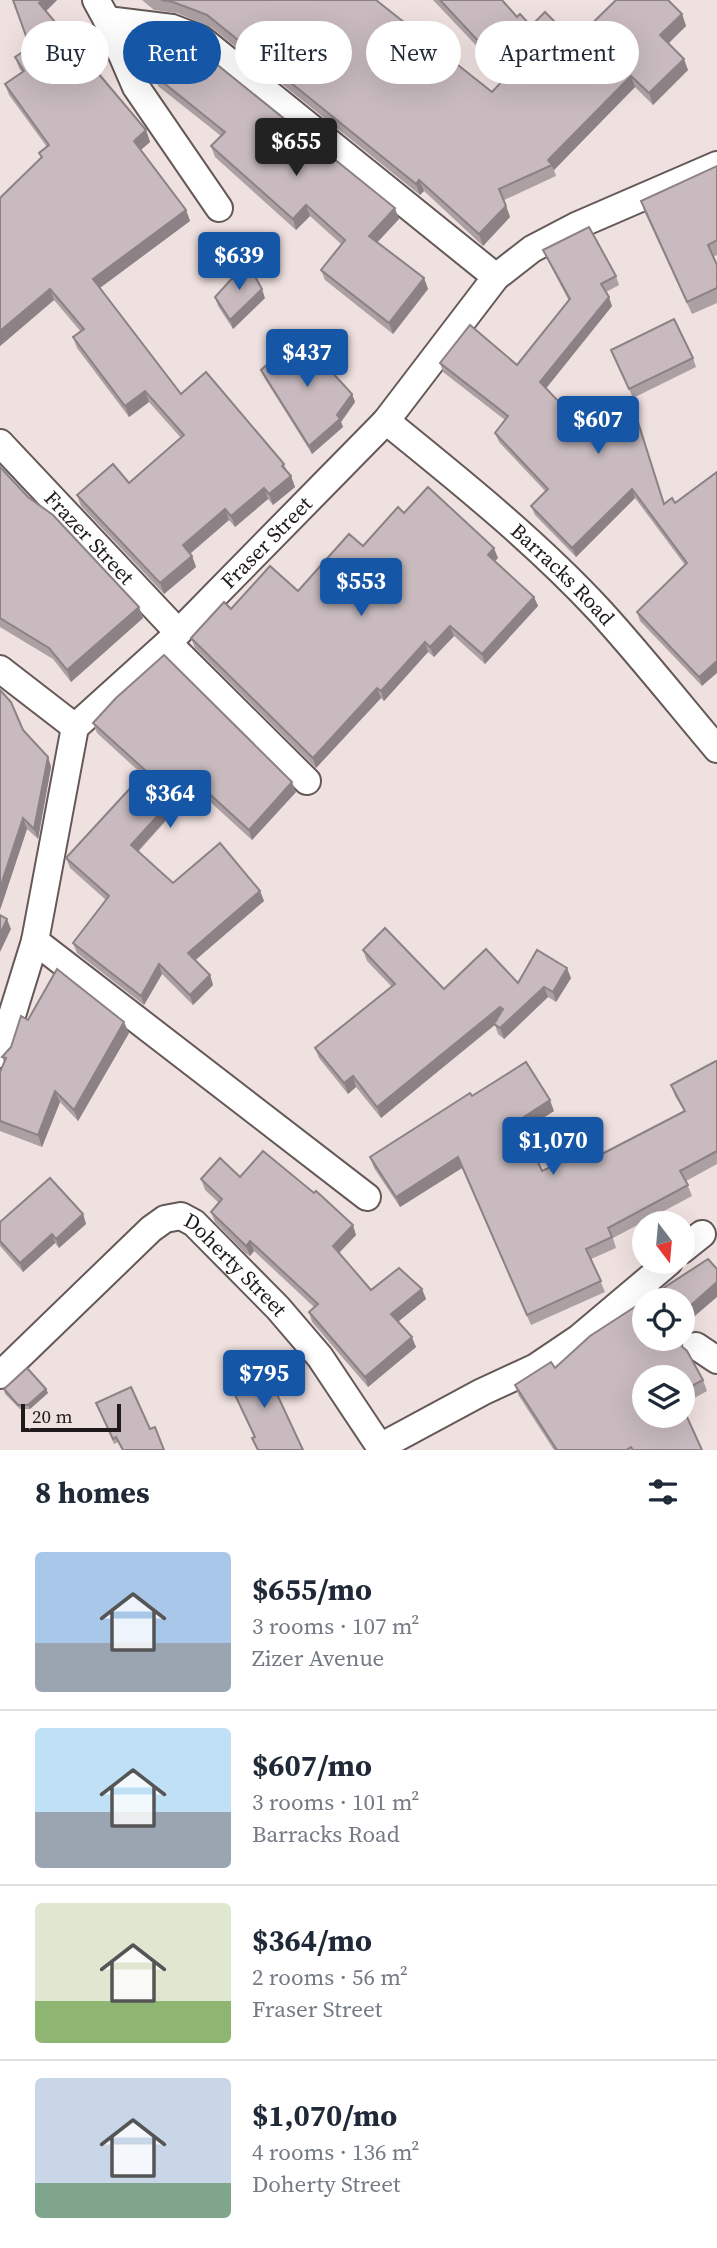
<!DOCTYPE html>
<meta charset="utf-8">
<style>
:root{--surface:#fff;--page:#f2f2f3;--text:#1f2937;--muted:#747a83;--line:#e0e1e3;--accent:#1656a7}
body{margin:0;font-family:"Source Serif 4",serif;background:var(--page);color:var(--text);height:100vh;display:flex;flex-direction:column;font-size:26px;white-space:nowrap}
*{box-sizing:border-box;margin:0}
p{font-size:23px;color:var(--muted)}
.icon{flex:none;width:38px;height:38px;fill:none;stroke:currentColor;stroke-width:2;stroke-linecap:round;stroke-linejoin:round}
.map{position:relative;height:1450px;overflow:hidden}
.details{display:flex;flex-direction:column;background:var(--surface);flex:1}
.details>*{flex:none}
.top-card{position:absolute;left:21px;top:21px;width:676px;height:63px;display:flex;gap:14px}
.needle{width:46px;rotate:164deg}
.controls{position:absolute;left:632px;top:1211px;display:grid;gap:14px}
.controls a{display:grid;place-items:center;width:63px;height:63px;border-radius:50%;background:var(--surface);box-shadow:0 7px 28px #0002;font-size:35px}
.scale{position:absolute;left:21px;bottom:18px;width:100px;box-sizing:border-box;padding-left:7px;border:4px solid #201b1a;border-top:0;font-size:19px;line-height:24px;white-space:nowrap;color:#201b1a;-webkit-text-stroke:5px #efe1e0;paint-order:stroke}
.price{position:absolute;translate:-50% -60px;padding:0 16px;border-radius:7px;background:var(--accent);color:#fff;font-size:23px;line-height:46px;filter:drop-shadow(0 2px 4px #0008)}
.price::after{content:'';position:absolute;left:50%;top:42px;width:21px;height:16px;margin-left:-10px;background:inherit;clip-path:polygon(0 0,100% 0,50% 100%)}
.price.active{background:#222;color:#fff}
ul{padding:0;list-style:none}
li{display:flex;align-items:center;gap:21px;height:175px;padding:0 35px}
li+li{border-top:2px solid var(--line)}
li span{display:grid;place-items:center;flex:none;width:196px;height:140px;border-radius:7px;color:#555}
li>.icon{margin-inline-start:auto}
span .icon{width:84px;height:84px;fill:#fffc;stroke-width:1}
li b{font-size:30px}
h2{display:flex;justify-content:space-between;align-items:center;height:84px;padding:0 35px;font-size:30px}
.tag{padding:0 24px;border-radius:32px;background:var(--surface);box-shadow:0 7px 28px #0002;font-size:24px;line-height:63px}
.tag.active{background:var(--accent);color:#fff}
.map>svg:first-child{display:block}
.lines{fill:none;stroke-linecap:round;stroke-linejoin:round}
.street-casing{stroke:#655958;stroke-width:30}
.street{stroke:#fff;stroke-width:26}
.wall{fill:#aca0a3}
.shaded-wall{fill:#8c8285}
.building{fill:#c8babe;stroke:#8c8285;stroke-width:2}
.labels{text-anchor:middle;stroke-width:5;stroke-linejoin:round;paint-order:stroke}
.street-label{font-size:21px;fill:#201b1a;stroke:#efe1e0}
</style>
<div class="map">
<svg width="717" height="1450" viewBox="0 0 717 1450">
<rect width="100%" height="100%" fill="#efe1e0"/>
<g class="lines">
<g class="street-casing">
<g id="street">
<polyline points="96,0 107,20 136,87 219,208"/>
<polyline points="107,20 172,28 201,39 496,277"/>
<path id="s1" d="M386,421c74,60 149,120 214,190 41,45 78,92 117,138"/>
<path id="s2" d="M0,443l178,189"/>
<polyline points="168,643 307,781"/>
<polyline points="0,669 75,727"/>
<polyline points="35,941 367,1197"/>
<path id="s3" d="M0,1054l35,-113 40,-214 93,-84 218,-222 110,-144 36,-28 44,-23 141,-61"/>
<polyline points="682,1250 702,1234"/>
<polyline points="696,1346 717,1360"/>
<path id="s4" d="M0,1375l151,-146 14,-10 16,-3 13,7 84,85 42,49 62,93"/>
<polyline points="380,1447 482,1392 536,1367 579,1338 669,1262"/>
</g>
</g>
<use href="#street" class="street"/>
</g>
<g class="wall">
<polygon points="13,0 57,0 46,11 146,130 150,142 141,150 186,210 190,221 100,288 181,394 284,464 287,471 291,476 295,487 273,505 268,499 235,527 229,520 190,554 192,556 196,567 164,594 81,506 77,495 129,483 181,438 149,402 129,417 77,348 73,337 81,332 54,300 0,346 0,198 41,158 39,153 47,147 9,95 5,84 22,72 19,68 15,57 30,47"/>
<polygon points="142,0 376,0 492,92 506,77 433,0 502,0 517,17 531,26 574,41 682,14 686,26 668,43 688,70 653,105 635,87 554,170 556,176 504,200 510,217 483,246 424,191 420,195 211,27 177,13 154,10"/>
<polygon points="154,75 399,219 377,242 424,278 428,289 393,334 325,280 321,270 341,244 310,216 296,230 215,157 211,146 221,136 158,86"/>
<polygon points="717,166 717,255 713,257 717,265 717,303 692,314 645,213 641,201"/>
<polygon points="543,250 616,276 619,285 606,292 612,306 546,388 599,444 664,504 675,503 717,472 702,686 640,621 637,612 685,565 635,498 576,557 535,515 531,506 546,492 499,442 495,433 505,420 443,372 440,363 517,365 569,301 547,259"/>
<polygon points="215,297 265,298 233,329 218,306"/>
<polygon points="611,350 693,358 696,367 633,398"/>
<polygon points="261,370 352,394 355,402 341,422 343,427 312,454 265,379"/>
<polygon points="0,467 28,497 139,607 143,618 71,682 53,659 0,627"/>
<polygon points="404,513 498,558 495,561 534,597 538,606 485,664 454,636 434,657 428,652 384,701 381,698 316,768 195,648 191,638 231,609 298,591 363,546"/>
<polygon points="93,723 296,792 252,840 195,788 138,852 173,883 260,891 264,901 195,960 210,975 213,985 193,1005 162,974 144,1005 77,953 73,943 106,900 70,868 66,858 143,775 97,733"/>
<polygon points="23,730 48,757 51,767 38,839 27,829 0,910"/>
<polygon points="363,950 444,989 571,978 556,1002 548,997 504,1039 498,1034 495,1025 381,1118 356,1087 348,1094 319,1058 315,1048 392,987 367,961"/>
<polygon points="28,1020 129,1033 78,1121 60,1102 42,1147 0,1131 0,1072 4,1062 2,1057 11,1047"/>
<polygon points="717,1062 717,1164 686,1181 692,1196 613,1238 616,1248 591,1259 605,1292 531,1325 462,1168 400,1207 374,1168 370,1157 472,1096 554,1111 523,1130 542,1171 598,1156 684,1111 675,1096 671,1085"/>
<polygon points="240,1177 356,1235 339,1253 371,1290 422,1289 426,1299 398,1322 416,1347 368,1387 312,1322 309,1312 314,1307 254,1251 250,1256 245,1253 215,1222 211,1212 219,1203 205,1190 201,1179"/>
<polygon points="83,1214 86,1224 59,1248 55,1243 23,1272 0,1246 0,1222"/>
<polygon points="644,1339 679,1339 681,1345 703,1380 707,1391 682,1405 682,1377 644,1377 702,1450 554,1450 519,1396 515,1385 555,1368"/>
<polygon points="4,1389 46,1389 48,1393 30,1409 20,1409 5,1394"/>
<polygon points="98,1407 150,1429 164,1450 122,1450 118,1442 114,1444"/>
</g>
<g class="shaded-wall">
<polygon points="42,0 57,0 43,14 39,3"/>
<polygon points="682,14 686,26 665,47 660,35"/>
<polygon points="684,59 688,70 653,105 649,93"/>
<polygon points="631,76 635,87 554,170 548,160"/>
<polygon points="146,130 150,142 138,152 134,141"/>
<polygon points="419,180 424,191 420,195 416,184"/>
<polygon points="306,205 310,216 296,230 293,219"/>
<polygon points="506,206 510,217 483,246 479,234"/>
<polygon points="395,208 399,219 373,247 369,236"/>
<polygon points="186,210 190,221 97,290 93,279"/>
<polygon points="424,278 428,289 393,334 389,323"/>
<polygon points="50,289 54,300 0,346 0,331"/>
<polygon points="262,289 265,298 233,329 230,320"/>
<polygon points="609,297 612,306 544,391 540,382"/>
<polygon points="145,391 149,402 129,417 125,406"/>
<polygon points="352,394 355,402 341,422 343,427 312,454 309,446 337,415"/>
<polygon points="291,476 295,487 273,505 269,494"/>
<polygon points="264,488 268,499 235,527 231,516"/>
<polygon points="632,489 635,498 576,557 572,548"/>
<polygon points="225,509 229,520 187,556 183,545"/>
<polygon points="494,548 498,558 492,564 488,555"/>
<polygon points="192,556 196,567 164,594 160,583"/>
<polygon points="534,597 538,606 485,664 482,654"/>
<polygon points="139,607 143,618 71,682 67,670"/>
<polygon points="450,626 454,636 434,657 430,647"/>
<polygon points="425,642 428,652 384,701 381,691"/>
<polygon points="717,661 717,673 702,686 699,677"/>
<polygon points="377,688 381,698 316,768 313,758"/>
<polygon points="48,757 51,767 38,839 34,829"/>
<polygon points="192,778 195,788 134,855 131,845"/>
<polygon points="292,782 296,792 252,840 249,830"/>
<polygon points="23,818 27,829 0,910 0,888"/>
<polygon points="260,891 264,901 192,963 188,953"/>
<polygon points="7,919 11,929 0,952 0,934"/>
<polygon points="159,964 162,974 144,1005 141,996"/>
<polygon points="567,968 571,978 556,1002 553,992"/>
<polygon points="210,975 213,985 193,1005 190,995"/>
<polygon points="544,987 548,997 504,1039 500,1028"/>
<polygon points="500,1007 504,1017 381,1118 377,1107"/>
<polygon points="124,1022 129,1033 78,1121 74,1110"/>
<polygon points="353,1076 356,1087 348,1094 344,1083"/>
<polygon points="55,1091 60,1102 42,1147 38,1135"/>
<polygon points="550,1100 554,1111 523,1131 519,1120"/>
<polygon points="458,1157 462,1168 400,1207 396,1197"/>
<polygon points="83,1214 86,1224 59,1248 56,1239"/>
<polygon points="353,1225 356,1235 336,1256 333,1246"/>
<polygon points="52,1234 55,1243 23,1272 20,1263"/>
<polygon points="250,1241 254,1251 250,1256 246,1246"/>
<polygon points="717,1282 717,1297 682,1327 682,1313"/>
<polygon points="422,1289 426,1299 395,1324 391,1314"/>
<polygon points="412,1337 416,1347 368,1387 365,1377"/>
<polygon points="46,1389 48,1393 30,1409 28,1405"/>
</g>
<g class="building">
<polygon points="13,0 42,0 39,3 146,130 134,141 186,210 93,279 181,394 206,372 284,464 282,466 291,476 269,494 264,488 231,516 225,509 183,545 192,556 160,583 77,495 113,464 129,483 184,435 145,391 125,406 73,337 84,329 50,289 0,331 0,198 42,157 39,153 49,145 5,84 24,71 15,57 30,47"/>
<polygon points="161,0 376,0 492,92 509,74 440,0 502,0 517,17 520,14 531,26 545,12 574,41 616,0 668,0 682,14 660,35 684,59 649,93 631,76 548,160 552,165 499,189 506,206 479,234 419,180 416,184 207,15 173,2"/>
<polygon points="183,40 189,42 395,208 369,236 424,278 389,323 321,270 345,240 306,205 293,219 211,146 225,132 154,75"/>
<polygon points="717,166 717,240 708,245 717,265 717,288 687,302 641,201"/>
<polygon points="589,227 616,276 601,284 609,297 540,382 599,444 636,416 664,504 672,498 675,503 717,472 717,661 699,677 637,612 687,563 632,489 572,548 531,506 548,489 495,433 508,416 440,363 470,325 517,365 570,299 543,250"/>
<polygon points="247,262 262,289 230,320 215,297"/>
<polygon points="674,319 693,358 629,389 611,350"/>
<polygon points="299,336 352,394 337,415 340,419 309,446 261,370"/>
<polygon points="0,467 28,497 53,515 139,607 67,670 49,648 0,618"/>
<polygon points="428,487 494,548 488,555 534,597 482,654 450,626 430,647 425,642 381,691 377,688 313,758 191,638 224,602 231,609 270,566 298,591 349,534 363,546 398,507 404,513"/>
<polygon points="164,655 292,782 249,830 192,778 131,845 173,883 220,843 260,891 188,953 210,975 190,995 159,964 141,996 73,943 109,896 66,858 146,771 93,723 116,698"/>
<polygon points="0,690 11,702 23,730 48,757 34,829 23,818 0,888"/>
<polygon points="0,915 7,919 0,934"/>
<polygon points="385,928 444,989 486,949 518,983 537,950 567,968 553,992 544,987 500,1028 494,1024 503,1009 500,1007 377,1107 353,1076 344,1083 315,1048 395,984 363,950"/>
<polygon points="57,969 124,1022 74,1110 55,1091 38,1135 0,1121 0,1072 6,1058 2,1057 11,1047 21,1016 28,1020"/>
<polygon points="716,1061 717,1062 717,1151 680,1171 688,1185 608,1228 612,1237 586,1249 601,1281 527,1315 458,1157 396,1197 370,1157 470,1093 472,1096 526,1062 550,1100 519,1120 542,1171 594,1147 598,1156 685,1111 671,1085"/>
<polygon points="263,1151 314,1193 316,1191 353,1225 333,1246 371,1290 399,1268 422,1289 391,1314 412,1337 365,1377 309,1312 318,1304 250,1241 246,1246 242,1242 211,1212 222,1199 201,1179 220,1158 240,1177"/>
<polygon points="50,1178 83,1214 56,1239 52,1234 20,1263 0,1241 0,1222"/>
<polygon points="708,1259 717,1269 717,1282 682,1313 682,1300 645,1300"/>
<polygon points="644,1301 644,1339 678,1339 678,1343 687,1351 703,1380 682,1391 682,1377 644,1377 644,1416 682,1416 682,1406 702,1450 633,1450 631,1447 626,1450 557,1450 515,1385 551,1362 555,1368 590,1336"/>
<polygon points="262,1362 303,1450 258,1450 252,1438 255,1437 227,1378"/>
<polygon points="27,1368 46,1389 28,1405 18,1405 4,1389"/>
<polygon points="131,1387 150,1429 155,1427 164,1450 123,1450 116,1437 113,1439 96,1403"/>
</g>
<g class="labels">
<g class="street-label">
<text dy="7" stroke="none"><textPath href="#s2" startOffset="130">Frazer Street</textPath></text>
<text dy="7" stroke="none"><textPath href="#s3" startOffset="602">Fraser Street</textPath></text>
<text dy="7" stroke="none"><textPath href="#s1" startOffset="234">Barracks Road</textPath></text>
<text dy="7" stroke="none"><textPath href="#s4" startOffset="317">Doherty Street</textPath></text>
</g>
</g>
</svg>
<div class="controls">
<a><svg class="needle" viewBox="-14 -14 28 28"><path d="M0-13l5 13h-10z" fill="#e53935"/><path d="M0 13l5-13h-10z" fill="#747a83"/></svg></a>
<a><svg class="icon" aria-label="locate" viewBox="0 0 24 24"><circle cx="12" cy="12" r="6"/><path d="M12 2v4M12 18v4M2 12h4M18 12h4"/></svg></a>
<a><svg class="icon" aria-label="layers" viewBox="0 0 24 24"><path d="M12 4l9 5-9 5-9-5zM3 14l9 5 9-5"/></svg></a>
</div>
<div class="scale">20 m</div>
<b class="price active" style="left:296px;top:178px">$655</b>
<b class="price" style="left:239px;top:292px">$639</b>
<b class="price" style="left:307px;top:389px">$437</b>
<b class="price" style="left:598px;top:456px">$607</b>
<b class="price" style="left:361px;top:618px">$553</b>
<b class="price" style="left:170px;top:830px">$364</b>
<b class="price" style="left:553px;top:1177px">$1,070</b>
<b class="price" style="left:264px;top:1410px">$795</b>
<div class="top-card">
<a class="tag">Buy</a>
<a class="tag active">Rent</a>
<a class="tag">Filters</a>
<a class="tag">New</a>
<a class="tag">Apartment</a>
</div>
</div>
<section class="details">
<h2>8 homes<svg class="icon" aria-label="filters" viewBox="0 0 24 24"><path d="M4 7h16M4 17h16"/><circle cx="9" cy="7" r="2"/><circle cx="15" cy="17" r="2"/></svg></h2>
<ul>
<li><span style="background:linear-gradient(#a9c7e8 65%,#9aa5b1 0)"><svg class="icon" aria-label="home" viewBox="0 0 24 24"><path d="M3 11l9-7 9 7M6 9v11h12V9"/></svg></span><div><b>$655/mo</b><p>3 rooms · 107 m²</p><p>Zizer Avenue</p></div></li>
<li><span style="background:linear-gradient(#bfe0f5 60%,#9aa5b1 0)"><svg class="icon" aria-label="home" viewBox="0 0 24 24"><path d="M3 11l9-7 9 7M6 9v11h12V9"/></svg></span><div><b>$607/mo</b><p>3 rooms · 101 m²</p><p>Barracks Road</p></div></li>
<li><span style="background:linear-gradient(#dfe7d0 70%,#8fb573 0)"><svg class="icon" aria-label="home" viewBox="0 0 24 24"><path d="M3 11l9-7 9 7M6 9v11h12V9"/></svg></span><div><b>$364/mo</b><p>2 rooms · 56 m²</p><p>Fraser Street</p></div></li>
<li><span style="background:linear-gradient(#c9d6e8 75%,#7fa58c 0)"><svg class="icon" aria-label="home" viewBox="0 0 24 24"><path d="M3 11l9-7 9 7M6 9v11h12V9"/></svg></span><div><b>$1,070/mo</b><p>4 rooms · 136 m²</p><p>Doherty Street</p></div></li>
</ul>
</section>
